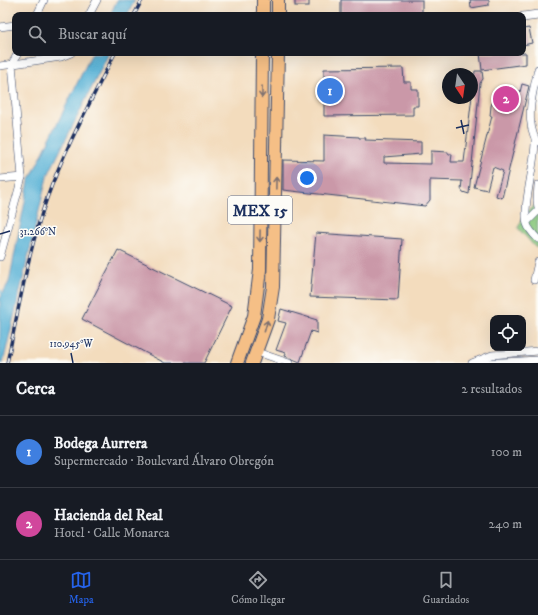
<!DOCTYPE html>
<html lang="es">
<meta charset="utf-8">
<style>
:root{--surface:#171b24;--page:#242831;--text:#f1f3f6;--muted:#9ea1a6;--line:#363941;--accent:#2563eb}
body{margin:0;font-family:"IM FELL DW Pica",serif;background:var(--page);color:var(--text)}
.controls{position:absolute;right:12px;bottom:12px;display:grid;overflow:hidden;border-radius:8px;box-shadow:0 4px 16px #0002}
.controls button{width:36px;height:36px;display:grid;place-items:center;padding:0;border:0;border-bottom:1px solid var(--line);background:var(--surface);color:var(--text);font:20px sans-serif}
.compass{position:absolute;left:442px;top:68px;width:36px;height:36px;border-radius:50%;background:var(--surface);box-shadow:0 4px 16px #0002;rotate:167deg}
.you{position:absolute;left:307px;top:178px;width:14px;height:14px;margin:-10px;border:3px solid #fff;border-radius:50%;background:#1a73e8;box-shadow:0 0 0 6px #1a73e833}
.badge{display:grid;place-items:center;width:26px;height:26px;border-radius:50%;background:var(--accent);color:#fff;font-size:13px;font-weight:700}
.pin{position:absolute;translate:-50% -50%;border:2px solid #fff;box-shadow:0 1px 4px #0006}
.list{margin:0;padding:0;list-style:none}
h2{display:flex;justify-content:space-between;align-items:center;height:52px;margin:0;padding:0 16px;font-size:17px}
h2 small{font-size:13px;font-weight:400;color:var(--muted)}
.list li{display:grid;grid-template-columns:26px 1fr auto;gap:12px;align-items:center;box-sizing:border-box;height:72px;padding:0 16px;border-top:1px solid var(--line)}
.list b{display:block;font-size:15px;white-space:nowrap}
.list p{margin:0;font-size:13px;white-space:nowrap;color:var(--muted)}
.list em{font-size:13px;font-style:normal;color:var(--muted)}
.icon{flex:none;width:22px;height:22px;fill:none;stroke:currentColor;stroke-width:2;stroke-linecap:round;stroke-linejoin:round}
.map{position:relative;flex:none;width:538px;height:363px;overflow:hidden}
.search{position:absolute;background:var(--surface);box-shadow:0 4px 16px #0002;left:12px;right:12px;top:12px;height:44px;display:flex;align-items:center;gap:10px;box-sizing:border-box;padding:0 14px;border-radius:8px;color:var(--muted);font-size:15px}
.sheet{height:196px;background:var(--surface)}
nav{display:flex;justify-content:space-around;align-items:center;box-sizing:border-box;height:56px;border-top:1px solid var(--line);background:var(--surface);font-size:11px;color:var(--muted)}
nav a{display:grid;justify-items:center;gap:2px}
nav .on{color:var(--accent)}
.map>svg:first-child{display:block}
</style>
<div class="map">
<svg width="538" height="363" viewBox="0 0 538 363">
<rect width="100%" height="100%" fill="#fdfcf7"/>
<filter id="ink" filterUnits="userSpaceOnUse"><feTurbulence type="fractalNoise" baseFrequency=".025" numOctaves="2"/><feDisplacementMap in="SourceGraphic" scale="8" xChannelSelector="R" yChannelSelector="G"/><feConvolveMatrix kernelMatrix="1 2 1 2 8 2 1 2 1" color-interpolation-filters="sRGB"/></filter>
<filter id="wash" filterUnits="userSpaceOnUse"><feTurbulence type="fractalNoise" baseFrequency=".012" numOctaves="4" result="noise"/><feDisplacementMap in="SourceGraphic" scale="16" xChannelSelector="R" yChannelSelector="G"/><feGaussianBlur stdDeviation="0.9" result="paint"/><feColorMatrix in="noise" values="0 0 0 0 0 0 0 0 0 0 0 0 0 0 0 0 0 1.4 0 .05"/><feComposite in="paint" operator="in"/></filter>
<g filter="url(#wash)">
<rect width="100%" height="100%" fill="#f3dcbd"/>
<path fill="#89c77d" stroke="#527b6e" d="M537,204L538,246L536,248L518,228L525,213Z"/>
<g fill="#57b1d5" stroke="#39709a">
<path d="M117,0H135L127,15H110Z"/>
<path d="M92,53H109L47,177L3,363H0V298L9,282L29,181Z"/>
</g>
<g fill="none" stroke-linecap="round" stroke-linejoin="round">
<path stroke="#57b1d5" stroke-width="2" d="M0,290L3,295"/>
</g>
<g id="blocks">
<g fill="#ca98a8">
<rect x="295" y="0" width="14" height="6"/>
<rect x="341" y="0" width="81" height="15"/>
<path d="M470,0H489V5L471,8Z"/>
<path d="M529,28L532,43L523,45V29Z"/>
<path d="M480,53H526V64L482,70Z"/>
<path d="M403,68L404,82H411V89H418V106H413V115L324,116V69Z"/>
<path d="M475,71H482L483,79L480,83L469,194L463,192L461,189L462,181L430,180V200L425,206L283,190V160L324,161V135L359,137V138H366L365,140L421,142V154L384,157V163L431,164V151L448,152V154H452L451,162H464Z"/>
<path d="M522,84L529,86L502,198L496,196L503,171L493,167L487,190L474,187L492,116H490L491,106L496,93H502L507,90L520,92Z"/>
<path d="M316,233L402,239L398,300L310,297Z"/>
<path d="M118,250L232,306L204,363H165L82,319Z"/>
<path d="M281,309L317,320V333L311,331L300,362L285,356L286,353L276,350L286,323L278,321Z"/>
</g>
</g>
</g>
<g filter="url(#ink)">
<use href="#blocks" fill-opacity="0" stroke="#3b496c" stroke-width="1"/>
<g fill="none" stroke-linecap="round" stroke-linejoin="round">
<g stroke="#3b496c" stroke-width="8">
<g id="minor">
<path d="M37,15L44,0"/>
<path d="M89,15L97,0"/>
<path d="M0,27L15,25"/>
<path d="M0,66L61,57L71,53"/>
<path d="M535,139C536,162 522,206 527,224C529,230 534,235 538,239"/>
<path d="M537,142C524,120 533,92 538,69"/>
<path d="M0,179L22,177"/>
<path d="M538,185L537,200L538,208"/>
<path d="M527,222L538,211"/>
<path d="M0,257L22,177L12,64L18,53"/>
<path d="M534,280L538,262"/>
<path d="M257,352L289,363"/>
<path d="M472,363L492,355L538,351"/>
<path d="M485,363L538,360"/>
</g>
</g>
<g stroke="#3b496c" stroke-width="10">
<path id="tertiary" d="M523,17L538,15"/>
</g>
<g stroke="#3b496c" stroke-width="14">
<g id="trunk">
<path d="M263,15V0"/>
<path d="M278,15V0"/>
<path d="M237,363L254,316L260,270L262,53"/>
<path d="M252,363L268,319L273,287L278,53"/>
</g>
</g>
<use href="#minor" stroke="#fff" stroke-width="7"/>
<use href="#tertiary" stroke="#fff" stroke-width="9"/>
<use href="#trunk" stroke="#f5bf86" stroke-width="12"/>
<g stroke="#1b2f5e" stroke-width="3.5">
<g id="rail">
<path d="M134,15L142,0"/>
<path d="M7,363C19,308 28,251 47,198C65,148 91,101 115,53"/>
</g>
</g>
<use href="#rail" stroke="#fdfcf7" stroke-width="2" stroke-dasharray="6" stroke-linecap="butt"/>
</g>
<defs><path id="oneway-shaft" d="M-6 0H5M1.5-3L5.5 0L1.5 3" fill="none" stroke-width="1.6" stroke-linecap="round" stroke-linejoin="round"/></defs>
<g stroke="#7d7070">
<use href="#oneway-shaft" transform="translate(262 92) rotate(91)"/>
<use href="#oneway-shaft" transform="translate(276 183) rotate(-89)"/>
<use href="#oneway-shaft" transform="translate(260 236) rotate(91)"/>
<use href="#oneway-shaft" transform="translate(266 326) rotate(-74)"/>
</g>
</g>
<path fill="none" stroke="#1b2f5e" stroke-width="1.5" d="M461,120L464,134M456,128L469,125M0,234L10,231M71,353L73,363"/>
<g text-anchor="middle" stroke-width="3" stroke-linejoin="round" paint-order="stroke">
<rect fill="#fdfcf7" stroke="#5f6c8c" stroke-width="1" x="228" y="196" width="64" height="28" rx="3"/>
<g font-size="16" font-weight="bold" fill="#1b2f5e">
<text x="260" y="216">MEX 15</text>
</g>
</g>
<g font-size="10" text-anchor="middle" fill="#1b2f5e" stroke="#fdfcf7" stroke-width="3" stroke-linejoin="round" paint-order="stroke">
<text x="38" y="235">31.266°N</text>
<text x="71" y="347">110.945°W</text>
</g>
</svg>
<div class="controls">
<button><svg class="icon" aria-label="locate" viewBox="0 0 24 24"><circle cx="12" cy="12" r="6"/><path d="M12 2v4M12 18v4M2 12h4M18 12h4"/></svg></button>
</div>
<svg class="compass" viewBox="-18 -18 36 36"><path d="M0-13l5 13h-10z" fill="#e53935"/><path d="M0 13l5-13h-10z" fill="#9ea1a6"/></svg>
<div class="you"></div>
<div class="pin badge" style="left:330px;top:91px;background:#3f7fe0">1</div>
<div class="pin badge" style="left:506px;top:99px;background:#d1479c">2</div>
<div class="search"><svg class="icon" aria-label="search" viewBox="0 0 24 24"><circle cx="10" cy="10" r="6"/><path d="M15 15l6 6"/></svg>Buscar aquí</div>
</div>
<section class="sheet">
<h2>Cerca<small>2 resultados</small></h2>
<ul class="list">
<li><span class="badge" style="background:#3f7fe0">1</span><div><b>Bodega Aurrera</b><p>Supermercado · Boulevard Álvaro Obregón</p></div><em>100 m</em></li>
<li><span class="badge" style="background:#d1479c">2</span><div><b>Hacienda del Real</b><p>Hotel · Calle Monarca</p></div><em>240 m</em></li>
</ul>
</section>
<nav>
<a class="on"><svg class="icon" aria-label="map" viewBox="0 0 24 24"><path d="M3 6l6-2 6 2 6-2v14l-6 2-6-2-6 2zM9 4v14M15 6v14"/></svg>Mapa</a>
<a><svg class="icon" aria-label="directions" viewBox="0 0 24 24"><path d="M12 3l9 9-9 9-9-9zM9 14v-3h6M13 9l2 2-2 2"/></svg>Cómo llegar</a>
<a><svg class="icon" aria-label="saved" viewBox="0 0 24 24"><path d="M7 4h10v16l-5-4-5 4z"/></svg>Guardados</a>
</nav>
